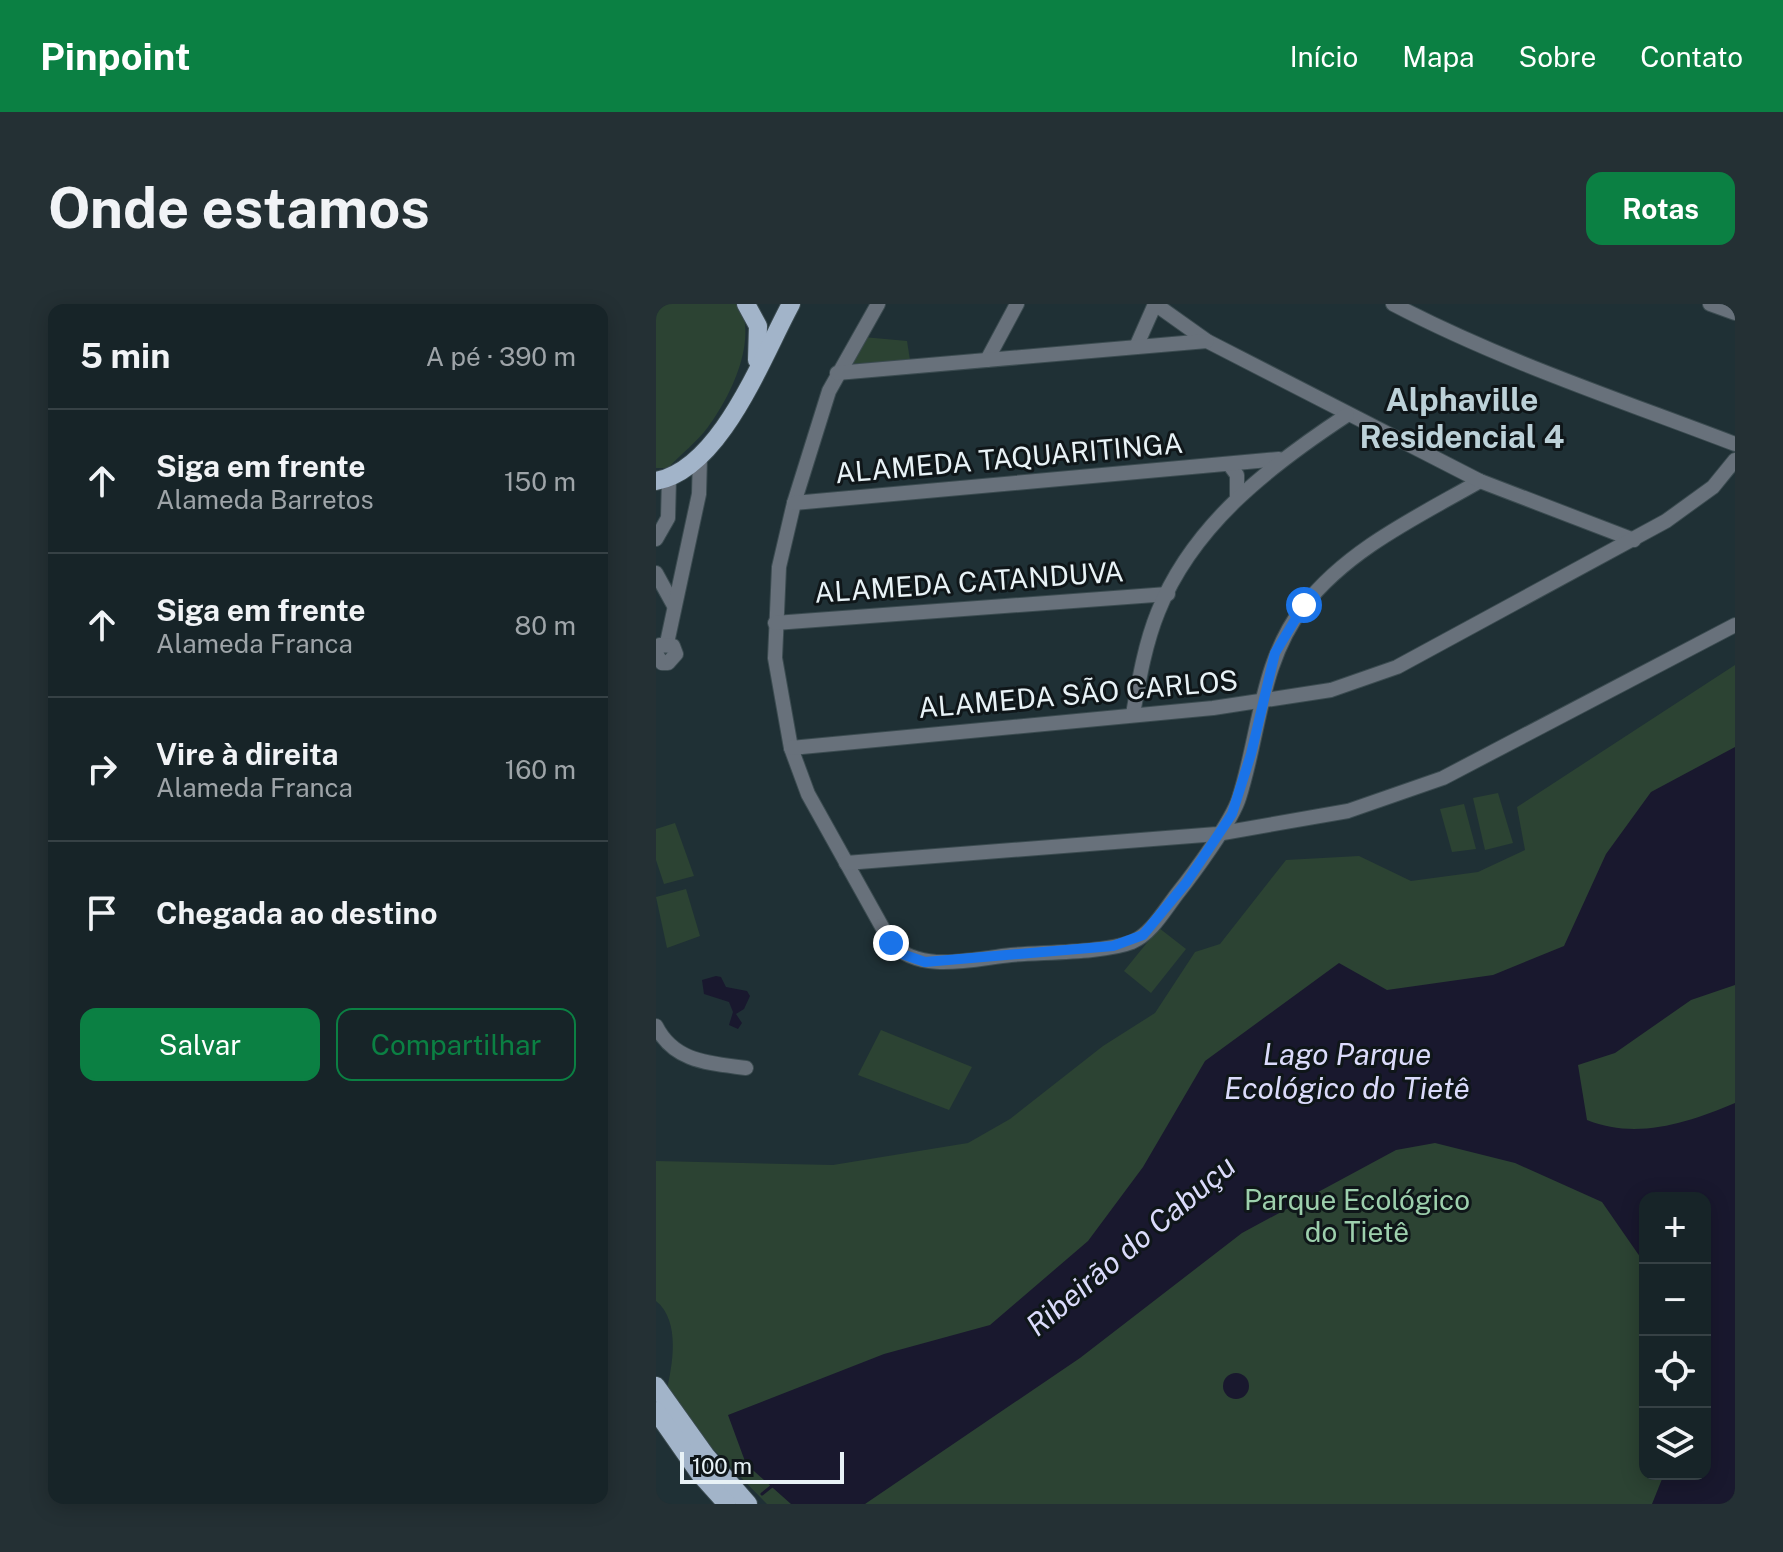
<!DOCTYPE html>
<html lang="pt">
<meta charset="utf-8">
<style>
:root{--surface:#172428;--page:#243034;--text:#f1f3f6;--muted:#9ea4a8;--line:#364145;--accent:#0b8043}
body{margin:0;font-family:"Public Sans",sans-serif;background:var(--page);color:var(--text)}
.controls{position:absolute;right:24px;bottom:24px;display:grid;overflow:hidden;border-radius:16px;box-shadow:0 4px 20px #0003}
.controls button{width:72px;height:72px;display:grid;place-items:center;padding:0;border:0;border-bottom:2px solid var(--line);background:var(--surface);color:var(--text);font:40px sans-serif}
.scale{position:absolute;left:24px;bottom:20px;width:164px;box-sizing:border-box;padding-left:8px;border:4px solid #e8f2f6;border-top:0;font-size:22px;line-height:28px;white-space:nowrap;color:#e8f2f6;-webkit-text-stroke:6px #0f1619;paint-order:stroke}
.stop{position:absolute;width:24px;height:24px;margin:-18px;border:6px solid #1a73e8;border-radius:50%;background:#fff}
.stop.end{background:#1a73e8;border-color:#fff;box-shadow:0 2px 8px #0008}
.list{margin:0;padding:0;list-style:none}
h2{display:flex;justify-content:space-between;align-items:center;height:104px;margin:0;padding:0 32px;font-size:34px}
h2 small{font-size:26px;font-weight:400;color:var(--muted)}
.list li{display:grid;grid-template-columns:52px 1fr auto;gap:24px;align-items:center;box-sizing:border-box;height:144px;padding:0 32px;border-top:2px solid var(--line)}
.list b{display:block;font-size:30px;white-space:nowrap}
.list p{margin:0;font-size:26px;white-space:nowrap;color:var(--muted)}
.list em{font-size:26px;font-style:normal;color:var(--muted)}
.actions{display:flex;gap:16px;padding:24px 32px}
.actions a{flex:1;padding:18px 0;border:2px solid var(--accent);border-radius:16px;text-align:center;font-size:28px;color:var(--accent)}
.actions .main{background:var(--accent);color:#fff}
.icon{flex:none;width:44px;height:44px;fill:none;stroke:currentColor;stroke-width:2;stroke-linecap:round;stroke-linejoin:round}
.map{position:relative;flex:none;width:1079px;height:1200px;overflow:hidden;border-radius:16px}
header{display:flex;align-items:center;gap:48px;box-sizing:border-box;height:112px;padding:0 40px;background:var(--accent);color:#fff}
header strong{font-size:38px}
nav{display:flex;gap:44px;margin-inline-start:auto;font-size:28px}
.intro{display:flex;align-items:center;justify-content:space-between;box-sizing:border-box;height:192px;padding:0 48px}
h1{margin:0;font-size:56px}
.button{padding:20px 36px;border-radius:16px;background:var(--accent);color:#fff;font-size:28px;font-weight:700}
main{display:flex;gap:48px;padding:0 48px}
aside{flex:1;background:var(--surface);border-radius:16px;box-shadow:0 4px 20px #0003}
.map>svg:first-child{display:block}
</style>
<header>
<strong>Pinpoint</strong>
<nav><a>Início</a><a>Mapa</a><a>Sobre</a><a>Contato</a></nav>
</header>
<div class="intro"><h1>Onde estamos</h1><a class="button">Rotas</a></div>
<main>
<aside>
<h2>5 min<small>A pé · 390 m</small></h2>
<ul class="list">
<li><svg class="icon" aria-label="ahead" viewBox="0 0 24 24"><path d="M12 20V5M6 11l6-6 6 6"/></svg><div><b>Siga em frente</b><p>Alameda Barretos</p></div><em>150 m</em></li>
<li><svg class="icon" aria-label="ahead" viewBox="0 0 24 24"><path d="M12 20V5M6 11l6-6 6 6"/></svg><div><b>Siga em frente</b><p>Alameda Franca</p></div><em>80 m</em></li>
<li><svg class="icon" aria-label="right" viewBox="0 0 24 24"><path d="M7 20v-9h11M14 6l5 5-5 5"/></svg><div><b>Vire à direita</b><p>Alameda Franca</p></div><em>160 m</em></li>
<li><svg class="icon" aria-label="arrive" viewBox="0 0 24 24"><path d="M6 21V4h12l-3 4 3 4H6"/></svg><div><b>Chegada ao destino</b></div></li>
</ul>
<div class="actions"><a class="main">Salvar</a><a>Compartilhar</a></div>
</aside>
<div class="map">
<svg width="1079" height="1200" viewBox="0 0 1079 1200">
<rect width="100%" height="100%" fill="#1f3035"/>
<g fill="#2c4333" fill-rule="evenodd">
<path d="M0,0H83C102,36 75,92 52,123C41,138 25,150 12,164H0Z"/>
<path d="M207,33L251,37L254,56L194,60Z"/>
<path d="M1079,361V1200H111L55,1143L11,1085C17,1058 24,1016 0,997V857L177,861L312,839L354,815L447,742L499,709L539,648L564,640L630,556L703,552L755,577L822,568L869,546L861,503ZM989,894H1049V1170H989Z"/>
<path d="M842,489L857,539L829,546L817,494Z"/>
<path d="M808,500L820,545L796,548L784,505Z"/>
<path d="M19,519L38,572L8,580L0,556V525Z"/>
<path d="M30,585L44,632L11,644L0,593Z"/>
<path d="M503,624L530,645L495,689L468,667Z"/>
<path d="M225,726L316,763L293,806L202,771Z"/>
</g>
<g fill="#19182e">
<path d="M1079,443V681L1035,696L959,749L922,761L931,816C980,836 1032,819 1079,799V1200H996L1008,1170H1049V894H989V960L946,898L859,859L779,839L740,846L586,929L424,1054L209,1200H135L90,1160L72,1111L228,1050L334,1021L432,937L487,863L549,757L683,659L731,686L837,671L908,642L950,550L995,488Z"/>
<path d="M60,672L65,673L70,683L91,687L94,692L88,705L80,710L86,719L82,725L73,721L77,708L73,698L48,690L46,676Z"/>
<circle cx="580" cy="1082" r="13"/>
</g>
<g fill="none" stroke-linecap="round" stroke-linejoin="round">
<path stroke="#19182e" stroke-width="3" d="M106,1190L116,1182"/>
<g stroke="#3b4b50" stroke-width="16">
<g id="minor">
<path d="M222,0L173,87L138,199L123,263L119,354L135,444L152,490L235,639C265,670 316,655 355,651C387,648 448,649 476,638C495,630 508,607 521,590C537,570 576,517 583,494C604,429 604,358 648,302C692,245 763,212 824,177"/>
<path d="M499,0L551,37L824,177L978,236"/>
<path d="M737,0C846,57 964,96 1079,140"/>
<path d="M1054,0L1079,9"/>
<path d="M480,43L499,0"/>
<path d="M331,56L361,0"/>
<path d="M181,69L551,37"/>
<path d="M573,160L581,171V195"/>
<path d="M138,199L623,155"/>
<path d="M0,235L12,214L13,175"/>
<path d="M0,269L17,300"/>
<path d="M119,319L512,290"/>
<path d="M11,339L43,190L44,153"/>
<path d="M0,348L4,341L17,342L20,350L12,359H6L0,350"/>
<path d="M477,410C483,376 489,340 502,308C537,220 615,161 691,111"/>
<path d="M135,444L557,404L675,386L741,363L1010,217L1057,183L1079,156"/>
<path d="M190,559L561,530L692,507L787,474L1079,321"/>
<path d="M0,722C18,758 53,759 90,764"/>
</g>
</g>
<g stroke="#3b4b50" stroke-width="20">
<g id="major">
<path d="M90,0L102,22L101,56"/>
<path d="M0,177C65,165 106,53 135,0"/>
<path d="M0,1082L50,1152L92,1200"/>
<path d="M0,1107L44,1170L71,1200"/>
</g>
</g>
<use href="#minor" stroke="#68717b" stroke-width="14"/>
<use href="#major" stroke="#a2b4c9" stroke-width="18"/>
</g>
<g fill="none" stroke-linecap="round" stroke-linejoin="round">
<path stroke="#1a73e8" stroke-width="10" d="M235,639L246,650L269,658L457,642L487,631L530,579L576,510L595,450L619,349L648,301"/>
</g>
<g text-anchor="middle" stroke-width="6" stroke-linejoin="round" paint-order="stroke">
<g font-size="28" fill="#e8f2f6" stroke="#0f1619">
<text transform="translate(353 154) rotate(-5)" y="10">ALAMEDA TAQUARITINGA</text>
<text transform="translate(313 278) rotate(-4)" y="10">ALAMEDA CATANDUVA</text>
<text transform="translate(422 390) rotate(-5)" y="10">ALAMEDA SÃO CARLOS</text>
</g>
<g font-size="28" fill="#9dd0ad" stroke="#0f1619">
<text x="701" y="906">Parque Ecológico<tspan x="701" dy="32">do Tietê</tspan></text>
</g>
<g font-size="30" font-style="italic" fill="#dbdbfb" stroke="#0f1619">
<text x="691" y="761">Lago Parque<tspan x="691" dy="34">Ecológico do Tietê</tspan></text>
<text transform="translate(475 942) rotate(-40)" y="10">Ribeirão do Cabuçu</text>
</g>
<g font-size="32" font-weight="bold" fill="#bcd1d8" stroke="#0f1619">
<text x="806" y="107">Alphaville<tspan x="806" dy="37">Residencial 4</tspan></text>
</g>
</g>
</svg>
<div class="controls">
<button>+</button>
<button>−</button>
<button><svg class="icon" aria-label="locate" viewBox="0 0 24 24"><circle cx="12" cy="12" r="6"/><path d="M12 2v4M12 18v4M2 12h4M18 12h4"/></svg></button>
<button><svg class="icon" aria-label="layers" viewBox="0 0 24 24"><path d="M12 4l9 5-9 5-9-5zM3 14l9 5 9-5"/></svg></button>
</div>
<div class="scale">100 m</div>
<div class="stop" style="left:648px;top:301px"></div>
<div class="stop end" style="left:235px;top:639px"></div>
</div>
</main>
